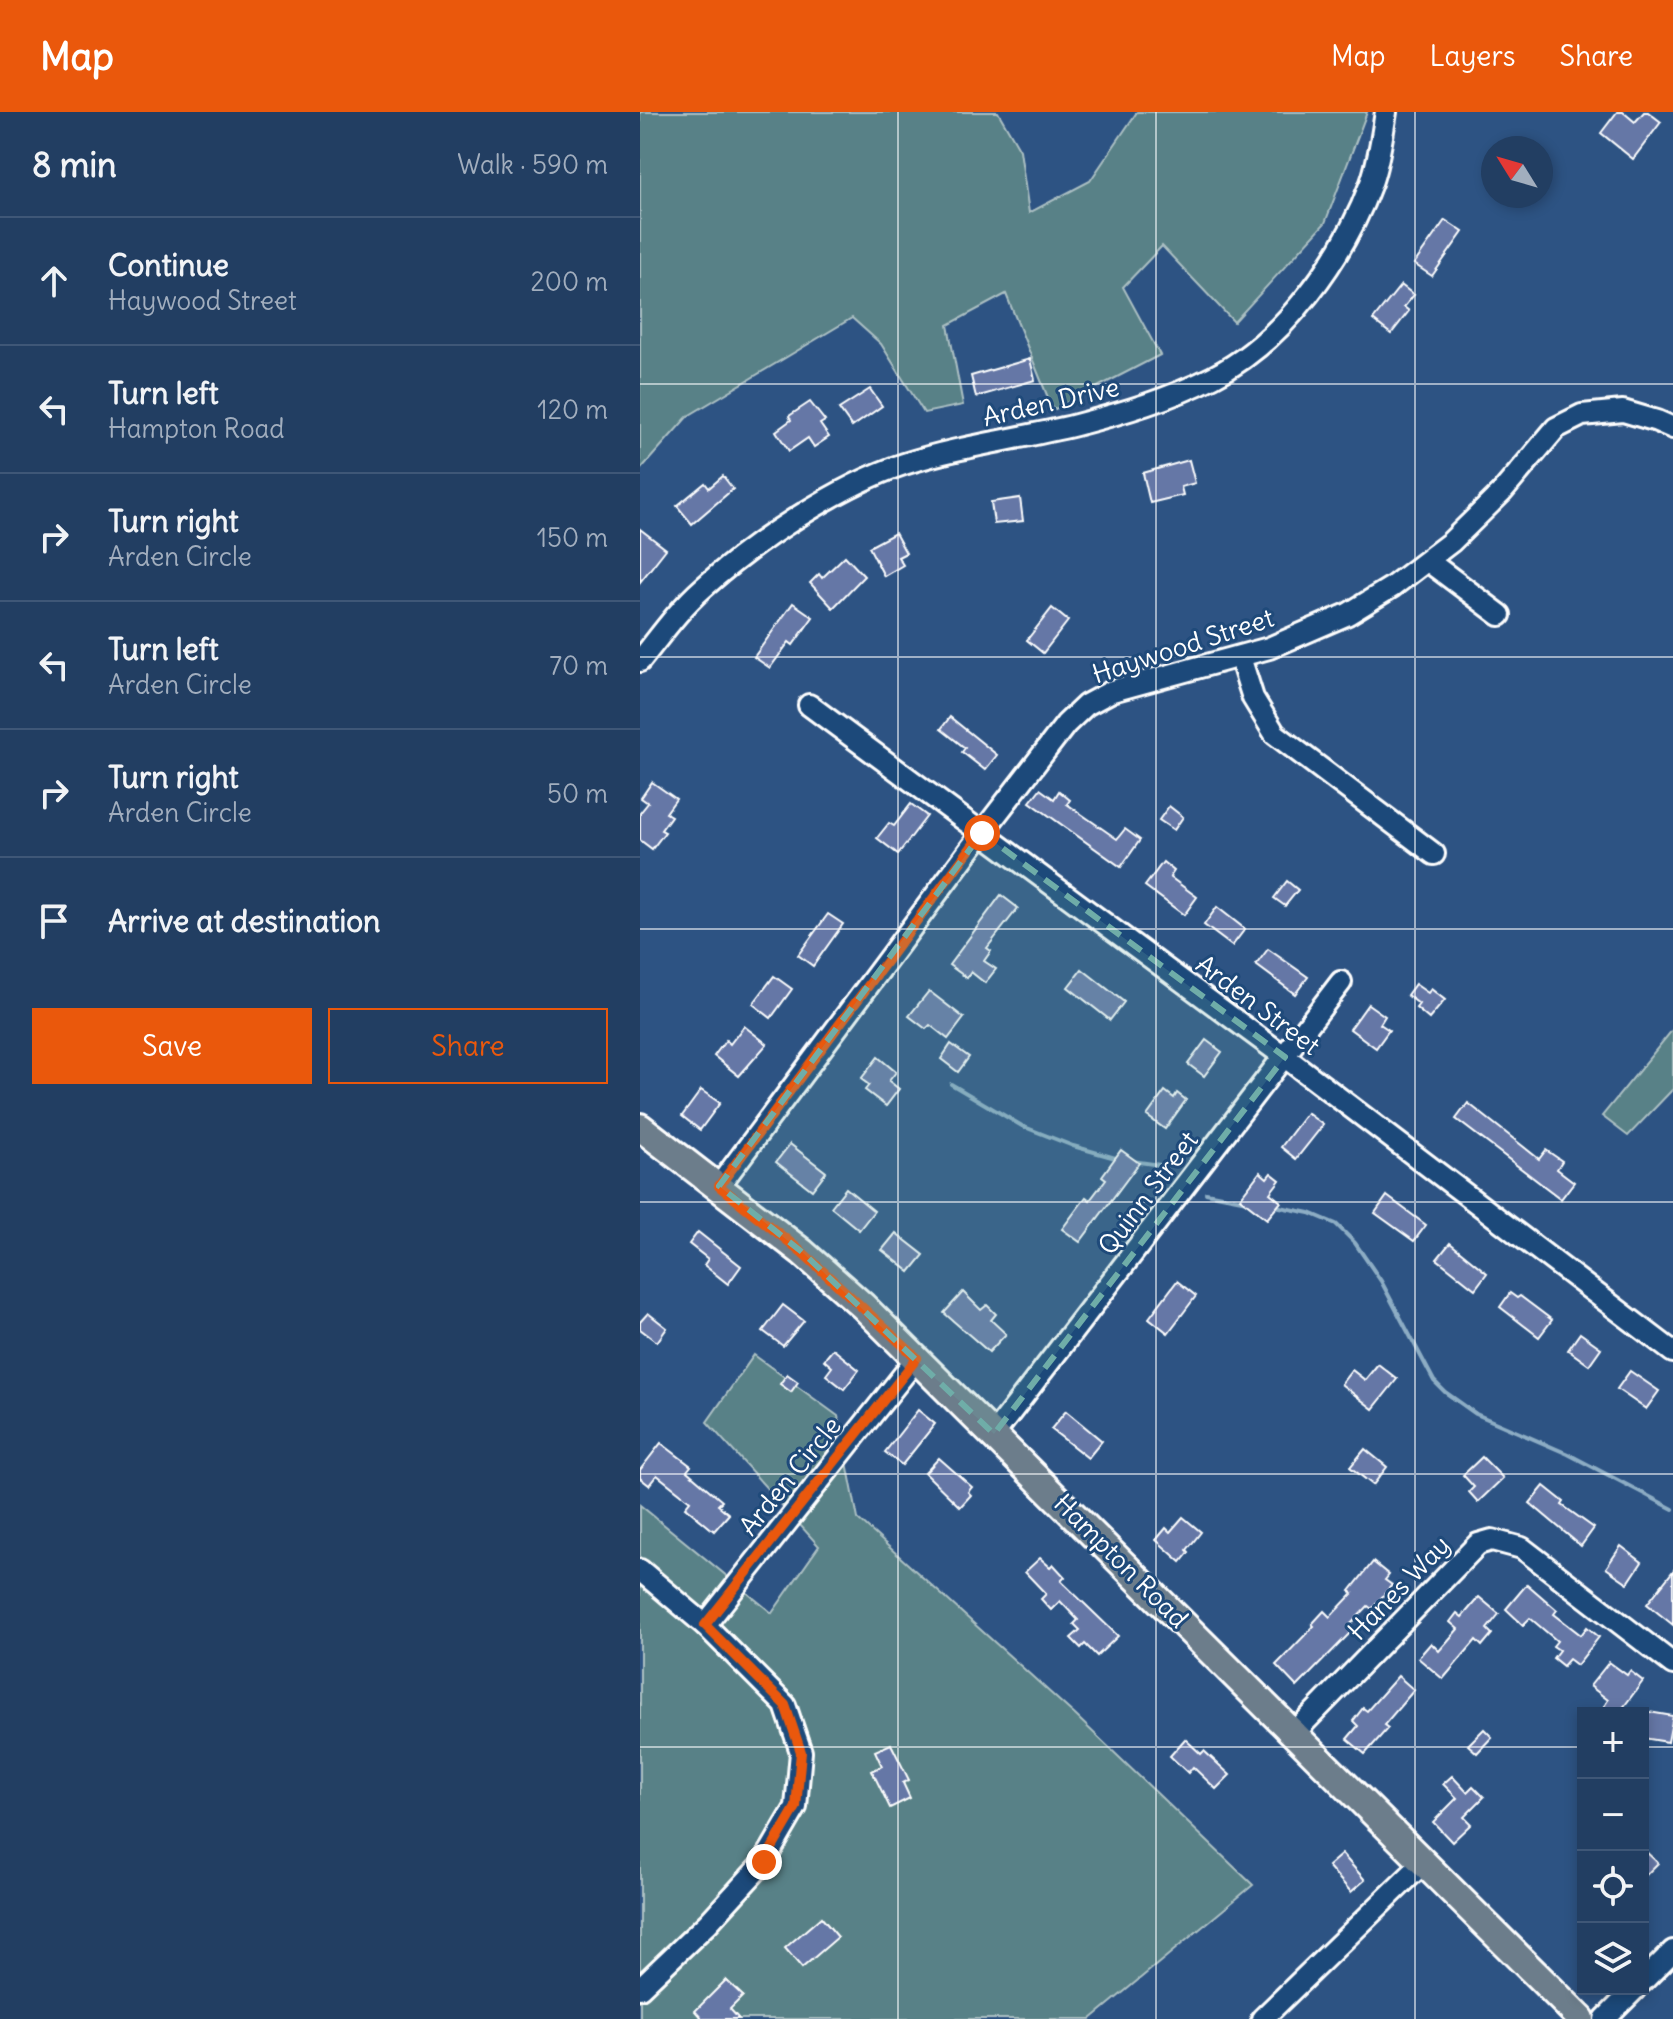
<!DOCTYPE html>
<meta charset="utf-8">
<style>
:root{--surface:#223e62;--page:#2a4568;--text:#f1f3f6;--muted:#a2aebe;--line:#3f5777;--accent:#ea580c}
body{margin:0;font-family:Delius,sans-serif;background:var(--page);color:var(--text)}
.controls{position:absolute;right:24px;bottom:24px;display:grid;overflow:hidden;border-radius:0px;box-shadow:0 4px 12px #0003}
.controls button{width:72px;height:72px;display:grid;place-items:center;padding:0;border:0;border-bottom:2px solid var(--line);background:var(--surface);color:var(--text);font:40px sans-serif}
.compass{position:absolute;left:841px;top:24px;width:72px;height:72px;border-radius:50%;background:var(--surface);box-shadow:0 4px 12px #0003;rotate:307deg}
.stop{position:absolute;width:24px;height:24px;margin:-18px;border:6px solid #ea580c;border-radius:50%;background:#fff}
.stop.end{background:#ea580c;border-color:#fff;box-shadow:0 2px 8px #0008}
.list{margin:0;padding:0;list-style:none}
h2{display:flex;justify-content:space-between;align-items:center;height:104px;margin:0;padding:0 32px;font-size:34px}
h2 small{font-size:26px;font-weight:400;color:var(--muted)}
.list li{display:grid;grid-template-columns:52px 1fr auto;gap:24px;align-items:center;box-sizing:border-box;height:128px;padding:0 32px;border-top:2px solid var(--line)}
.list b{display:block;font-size:30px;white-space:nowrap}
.list p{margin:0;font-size:26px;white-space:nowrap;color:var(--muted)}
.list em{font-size:26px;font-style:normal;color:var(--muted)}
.actions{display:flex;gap:16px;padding:24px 32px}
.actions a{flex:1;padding:18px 0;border:2px solid var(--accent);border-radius:0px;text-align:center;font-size:28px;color:var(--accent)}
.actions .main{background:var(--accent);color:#fff}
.icon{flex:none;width:44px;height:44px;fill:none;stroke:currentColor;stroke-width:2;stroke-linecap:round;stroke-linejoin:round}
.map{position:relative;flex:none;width:1033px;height:1907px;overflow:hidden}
header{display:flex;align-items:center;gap:48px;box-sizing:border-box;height:112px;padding:0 40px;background:var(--accent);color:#fff}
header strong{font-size:38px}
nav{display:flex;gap:44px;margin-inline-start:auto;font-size:28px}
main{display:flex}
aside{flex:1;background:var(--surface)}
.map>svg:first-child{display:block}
</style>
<header>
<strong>Map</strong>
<nav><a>Map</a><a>Layers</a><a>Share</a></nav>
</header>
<main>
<aside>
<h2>8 min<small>Walk · 590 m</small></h2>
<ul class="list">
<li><svg class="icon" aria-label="ahead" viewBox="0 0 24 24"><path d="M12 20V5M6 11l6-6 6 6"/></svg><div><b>Continue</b><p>Haywood Street</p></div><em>200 m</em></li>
<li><svg class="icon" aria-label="left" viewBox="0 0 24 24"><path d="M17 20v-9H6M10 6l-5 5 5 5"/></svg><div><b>Turn left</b><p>Hampton Road</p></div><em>120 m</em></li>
<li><svg class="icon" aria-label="right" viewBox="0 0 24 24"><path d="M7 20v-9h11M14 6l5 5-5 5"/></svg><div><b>Turn right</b><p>Arden Circle</p></div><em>150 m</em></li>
<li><svg class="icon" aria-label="left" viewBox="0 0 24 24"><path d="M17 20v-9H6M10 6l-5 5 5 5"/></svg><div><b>Turn left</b><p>Arden Circle</p></div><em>70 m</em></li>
<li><svg class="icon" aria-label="right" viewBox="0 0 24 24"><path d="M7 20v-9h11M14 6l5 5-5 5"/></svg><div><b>Turn right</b><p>Arden Circle</p></div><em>50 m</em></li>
<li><svg class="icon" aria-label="arrive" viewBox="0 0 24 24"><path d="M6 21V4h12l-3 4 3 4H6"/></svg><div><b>Arrive at destination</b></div></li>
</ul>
<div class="actions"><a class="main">Save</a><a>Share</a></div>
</aside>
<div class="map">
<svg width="1033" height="1907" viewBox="0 0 1033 1907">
<rect width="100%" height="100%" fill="#2d5383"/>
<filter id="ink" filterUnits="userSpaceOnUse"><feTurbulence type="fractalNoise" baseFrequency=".0125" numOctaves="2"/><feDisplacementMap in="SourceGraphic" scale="16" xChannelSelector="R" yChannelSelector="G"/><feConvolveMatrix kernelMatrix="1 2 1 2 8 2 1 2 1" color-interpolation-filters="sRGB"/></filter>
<g filter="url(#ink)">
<g fill="#598187" stroke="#acc0c3" stroke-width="2">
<path d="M0,0H358L380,38L389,101L450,69L497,0H727L685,111L594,210L522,134L483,175L520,243L413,298L366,182L308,213L323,293L284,301L241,232L212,206L48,304L0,358Z"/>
<path d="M1033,917V977L988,1024L962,1004Z"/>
<path d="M114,1243L198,1304L218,1407L436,1604L613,1773L451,1907H0V1393L132,1501L179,1434L67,1310Z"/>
</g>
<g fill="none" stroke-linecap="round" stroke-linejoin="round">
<g stroke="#8dadc4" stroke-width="4">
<path d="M311,972L382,1014L433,1034L479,1047"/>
<path d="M492,1049L527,1054"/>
<path d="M566,1081L607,1089"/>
<path d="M635,1094L670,1101L696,1112L715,1131L741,1169L794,1269L805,1280L836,1302L928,1342L1033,1397"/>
</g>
</g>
<g fill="#6577a6" stroke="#fff" stroke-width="2">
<path d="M977,0H983L995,10L1004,0H1008L1021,10L993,47L961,21Z"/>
<path d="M805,108L823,120L792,164L774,152Z"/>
<path d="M761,173L774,183L764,195L769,199L751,222L733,208Z"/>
<path d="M390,247L395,268L336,285L331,264Z"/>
<path d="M230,277L242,294L212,315L199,297Z"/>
<path d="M170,290L185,309L180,312L189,325L174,335L168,326L149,339L136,319L151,308L149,304Z"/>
<path d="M549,348L555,371L541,375L543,383L510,391L503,361Z"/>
<path d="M83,364L93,377L52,412L37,394L65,371L69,376Z"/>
<path d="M380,386L383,409L354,412L351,390Z"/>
<path d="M0,417L26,437L0,470Z"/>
<path d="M255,421L266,441L258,445L263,453L244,464L229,435Z"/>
<path d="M205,444L224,464L193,496L170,471L179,462L182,466Z"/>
<path d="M153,491L173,505L153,533L149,530L130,556L114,545Z"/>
<path d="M412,496L428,509L403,541L387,528Z"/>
<path d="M310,605L357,643L345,658L322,640L325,636L301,617Z"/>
<path d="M12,670L36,687L26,701L31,704L21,718L25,720L12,737L0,728V701L8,691L1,686Z"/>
<path d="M400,677L414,687L419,679L430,688L427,692L477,727L485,717L500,728L481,755L390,690Z"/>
<path d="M271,692L287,704L258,742L237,726L249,711L254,714Z"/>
<path d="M529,694L543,705L534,718L519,708Z"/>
<path d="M523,750L534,759L530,765L557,785L544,803L505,774Z"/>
<path d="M647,769L658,778L645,794L634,786Z"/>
<path d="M361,783L378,796L347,836L351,839L344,849L356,857L345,871L331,860L327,866L309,853Z"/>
<path d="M577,795L605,817L592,834L564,813Z"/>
<path d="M188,802L203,812L173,854L158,843Z"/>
<path d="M628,837L668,865L655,882L616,853Z"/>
<path d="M442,857L484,890L470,908L428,875Z"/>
<path d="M134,864L152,877L131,906L113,892Z"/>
<path d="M775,872L788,881L791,877L805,888L789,907L776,896L779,892L767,883Z"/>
<path d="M289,879L324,906L308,927L290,913L286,917L269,904Z"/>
<path d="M728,892L745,904L740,912L749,918L736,936L710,917Z"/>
<path d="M104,914L127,932L99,964L74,944L86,928L90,932Z"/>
<path d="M566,928L582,940L564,964L548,952Z"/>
<path d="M311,932L329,945L318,960L301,947Z"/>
<path d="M238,945L256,960L249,969L259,977L246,994L225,978L229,973L221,967Z"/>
<path d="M61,978L80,991L60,1018L42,1004Z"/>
<path d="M525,979L534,986L537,981L546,988L525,1017L507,1004Z"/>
<path d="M828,991L899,1047L906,1038L922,1049L917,1057L934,1070L921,1087L816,1007Z"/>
<path d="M667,1001L683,1013L656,1047L641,1035Z"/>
<path d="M150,1032L186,1060L172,1078L136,1050Z"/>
<path d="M481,1038L499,1051L440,1130L422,1117L446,1085L450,1088L466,1067L462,1064Z"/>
<path d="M620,1060L627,1066L631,1061L640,1068L630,1081L641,1090L627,1107L600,1086Z"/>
<path d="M206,1076L234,1099L219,1118L191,1095Z"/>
<path d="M747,1084L786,1113L774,1129L735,1101Z"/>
<path d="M58,1120L101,1154L88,1172L64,1153L68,1147L49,1132Z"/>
<path d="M256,1121L284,1143L270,1160L242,1138Z"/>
<path d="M810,1131L847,1161L835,1177L797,1147Z"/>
<path d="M537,1169L556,1184L528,1221L509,1206Z"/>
<path d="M323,1180L341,1198L347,1193L356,1202L351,1208L366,1222L349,1240L304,1201Z"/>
<path d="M870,1181L877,1186L880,1184L912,1208L899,1225L860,1195Z"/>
<path d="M143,1193L164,1209L143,1234L123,1219Z"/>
<path d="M8,1201L27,1216L17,1230L0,1217V1210Z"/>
<path d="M940,1221L961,1236L949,1253L928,1238Z"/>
<path d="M193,1237L219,1258L204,1277L186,1263L192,1255L184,1248Z"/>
<path d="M738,1252L757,1267L733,1297L701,1272L712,1258L725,1268Z"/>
<path d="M990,1259L1019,1279L1006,1297L977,1277Z"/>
<path d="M147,1262L158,1270L151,1280L140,1272Z"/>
<path d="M278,1298L295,1312L262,1353L245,1340Z"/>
<path d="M426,1299L462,1329L448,1346L411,1317Z"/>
<path d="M21,1331L51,1354L47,1359L82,1389L78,1393L89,1402L74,1419L45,1395L50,1389L17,1363L9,1373L0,1366V1358Z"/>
<path d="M725,1337L747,1355L733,1373L710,1355Z"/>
<path d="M842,1345L863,1366L838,1390L829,1380L834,1375L823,1363Z"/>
<path d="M299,1346L332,1375L328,1380L331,1383L320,1395L285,1361Z"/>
<path d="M904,1374L924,1390L922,1393L954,1416L941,1434L890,1391Z"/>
<path d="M543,1405L561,1420L547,1438L549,1440L541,1450L516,1428L526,1416L530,1420Z"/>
<path d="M981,1434L1002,1450L988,1471L966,1456Z"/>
<path d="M400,1446L410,1455L413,1452L425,1465L421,1469L478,1524L457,1544L445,1532L441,1536L431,1526L440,1518L434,1512L438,1508L420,1489L411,1498L401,1487L406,1482L385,1460Z"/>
<path d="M733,1450L749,1463L745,1468L752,1473L732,1497L728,1494L708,1515L712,1519L657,1575L636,1553L674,1514L672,1512L684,1499L690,1505L713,1481L710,1479Z"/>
<path d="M1033,1459V1513L1007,1492Z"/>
<path d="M887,1472L917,1498L914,1502L941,1523L947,1515L959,1525L937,1553L929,1547L923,1554L913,1546L919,1538L913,1534L917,1529L890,1506L883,1513L866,1497Z"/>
<path d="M839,1485L859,1502L847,1517L852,1522L842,1534L836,1528L803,1567L778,1546L791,1531L799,1539L818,1517L810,1510L817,1501L822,1505Z"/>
<path d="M969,1550L987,1563L990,1559L1003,1569L979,1601H969L963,1596L968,1588L950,1574Z"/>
<path d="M758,1564L774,1578L744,1613L748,1616L725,1642L707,1627L718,1614L713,1609L723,1596L727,1599Z"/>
<path d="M1003,1599L1033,1604L1028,1630L1003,1626Z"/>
<path d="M844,1617L852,1625L837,1641L828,1633Z"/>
<path d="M545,1627L561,1642L564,1639L590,1663L576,1677L553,1655L548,1661L530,1644Z"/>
<path d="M251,1632L269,1668L263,1671L270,1686L250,1696L232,1659L242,1654L235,1639Z"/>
<path d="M812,1664L827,1680L833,1674L844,1685L824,1705L831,1712L812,1730L793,1710L817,1686L803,1672Z"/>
<path d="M1003,1737L1018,1751L1003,1766Z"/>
<path d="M702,1742L725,1768L711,1780L688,1754Z"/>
<path d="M181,1805L198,1825L162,1856L145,1836Z"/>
<path d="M86,1868L103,1884L90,1897L99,1907H62L55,1899Z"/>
</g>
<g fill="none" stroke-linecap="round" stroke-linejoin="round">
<g stroke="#fff" stroke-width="26">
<g id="minor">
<path d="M788,449L860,503"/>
<path d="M600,545L613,586L635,622L794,742"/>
<path d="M0,549C20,524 39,497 63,476C115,429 198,374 264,352C320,334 379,327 436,313C482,301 530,287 573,265C644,229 704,145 731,71C739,49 742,24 746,0"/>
<path d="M169,593L645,945L1033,1240"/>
<path d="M79,1074L342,721L426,612L446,593L472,579L629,536L708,502L752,475L811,430L862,380L916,316L942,303L983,299L1017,309L1033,316"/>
<path d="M354,1322L701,870"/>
<path d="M0,1458L65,1513L145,1593L161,1640L156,1695L124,1750L68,1811L0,1876"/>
<path d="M65,1513L277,1246"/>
<path d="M654,1621L838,1432L852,1428L882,1436L1033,1552"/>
<path d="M1003,1869L1033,1839"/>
<path d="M622,1907L783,1751"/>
<path d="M965,1907L995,1877"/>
</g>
</g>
<g stroke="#fff" stroke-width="32">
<path id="major" d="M0,1015L162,1140L223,1194L941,1907"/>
</g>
<use href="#minor" stroke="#1f4a7a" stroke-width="20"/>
<use href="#major" stroke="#6c7d8b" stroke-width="26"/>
</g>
</g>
<g fill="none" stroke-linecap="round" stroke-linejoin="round" filter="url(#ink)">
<path stroke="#ea580c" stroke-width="10" d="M124,1750L156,1695L161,1640L145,1593L65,1513L277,1246L162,1140L79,1074L342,721"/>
</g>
<path fill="#6fada8" fill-opacity="0.2" stroke="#6fada8" stroke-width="6" stroke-dasharray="16 10" stroke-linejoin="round" d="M342,721L645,945L354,1322L162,1140L79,1074Z"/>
<path fill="none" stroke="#fff" stroke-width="2" stroke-opacity="0.55" d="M258,0V1907M516,0V1907M775,0V1907M0,272H1033M0,545H1033M0,817H1033M0,1090H1033M0,1362H1033M0,1635H943M1003,1635H1033"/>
<g text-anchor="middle" stroke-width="6" stroke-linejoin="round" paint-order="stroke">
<g font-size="26" fill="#fff" stroke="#1f4a7a">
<text transform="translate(411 290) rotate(-13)" y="9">Arden Drive</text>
<text transform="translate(543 534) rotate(-18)" y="9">Haywood Street</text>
<text transform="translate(618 893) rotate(37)" y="9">Arden Street</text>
<text transform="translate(508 1081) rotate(-53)" y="9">Quinn Street</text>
<text transform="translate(150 1364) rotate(-51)" y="9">Arden Circle</text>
<text transform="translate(481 1449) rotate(45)" y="9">Hampton Road</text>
<text transform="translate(759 1476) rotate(-46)" y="9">Hanes Way</text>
</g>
</g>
</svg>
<div class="controls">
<button>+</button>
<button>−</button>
<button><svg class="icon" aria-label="locate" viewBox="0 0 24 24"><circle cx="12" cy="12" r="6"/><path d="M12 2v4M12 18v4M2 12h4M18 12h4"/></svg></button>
<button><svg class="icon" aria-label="layers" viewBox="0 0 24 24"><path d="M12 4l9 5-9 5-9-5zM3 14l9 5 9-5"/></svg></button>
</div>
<svg class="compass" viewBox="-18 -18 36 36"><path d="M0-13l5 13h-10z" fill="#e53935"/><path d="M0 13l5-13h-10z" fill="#a2aebe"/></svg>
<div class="stop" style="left:342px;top:721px"></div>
<div class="stop end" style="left:124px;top:1750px"></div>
</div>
</main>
